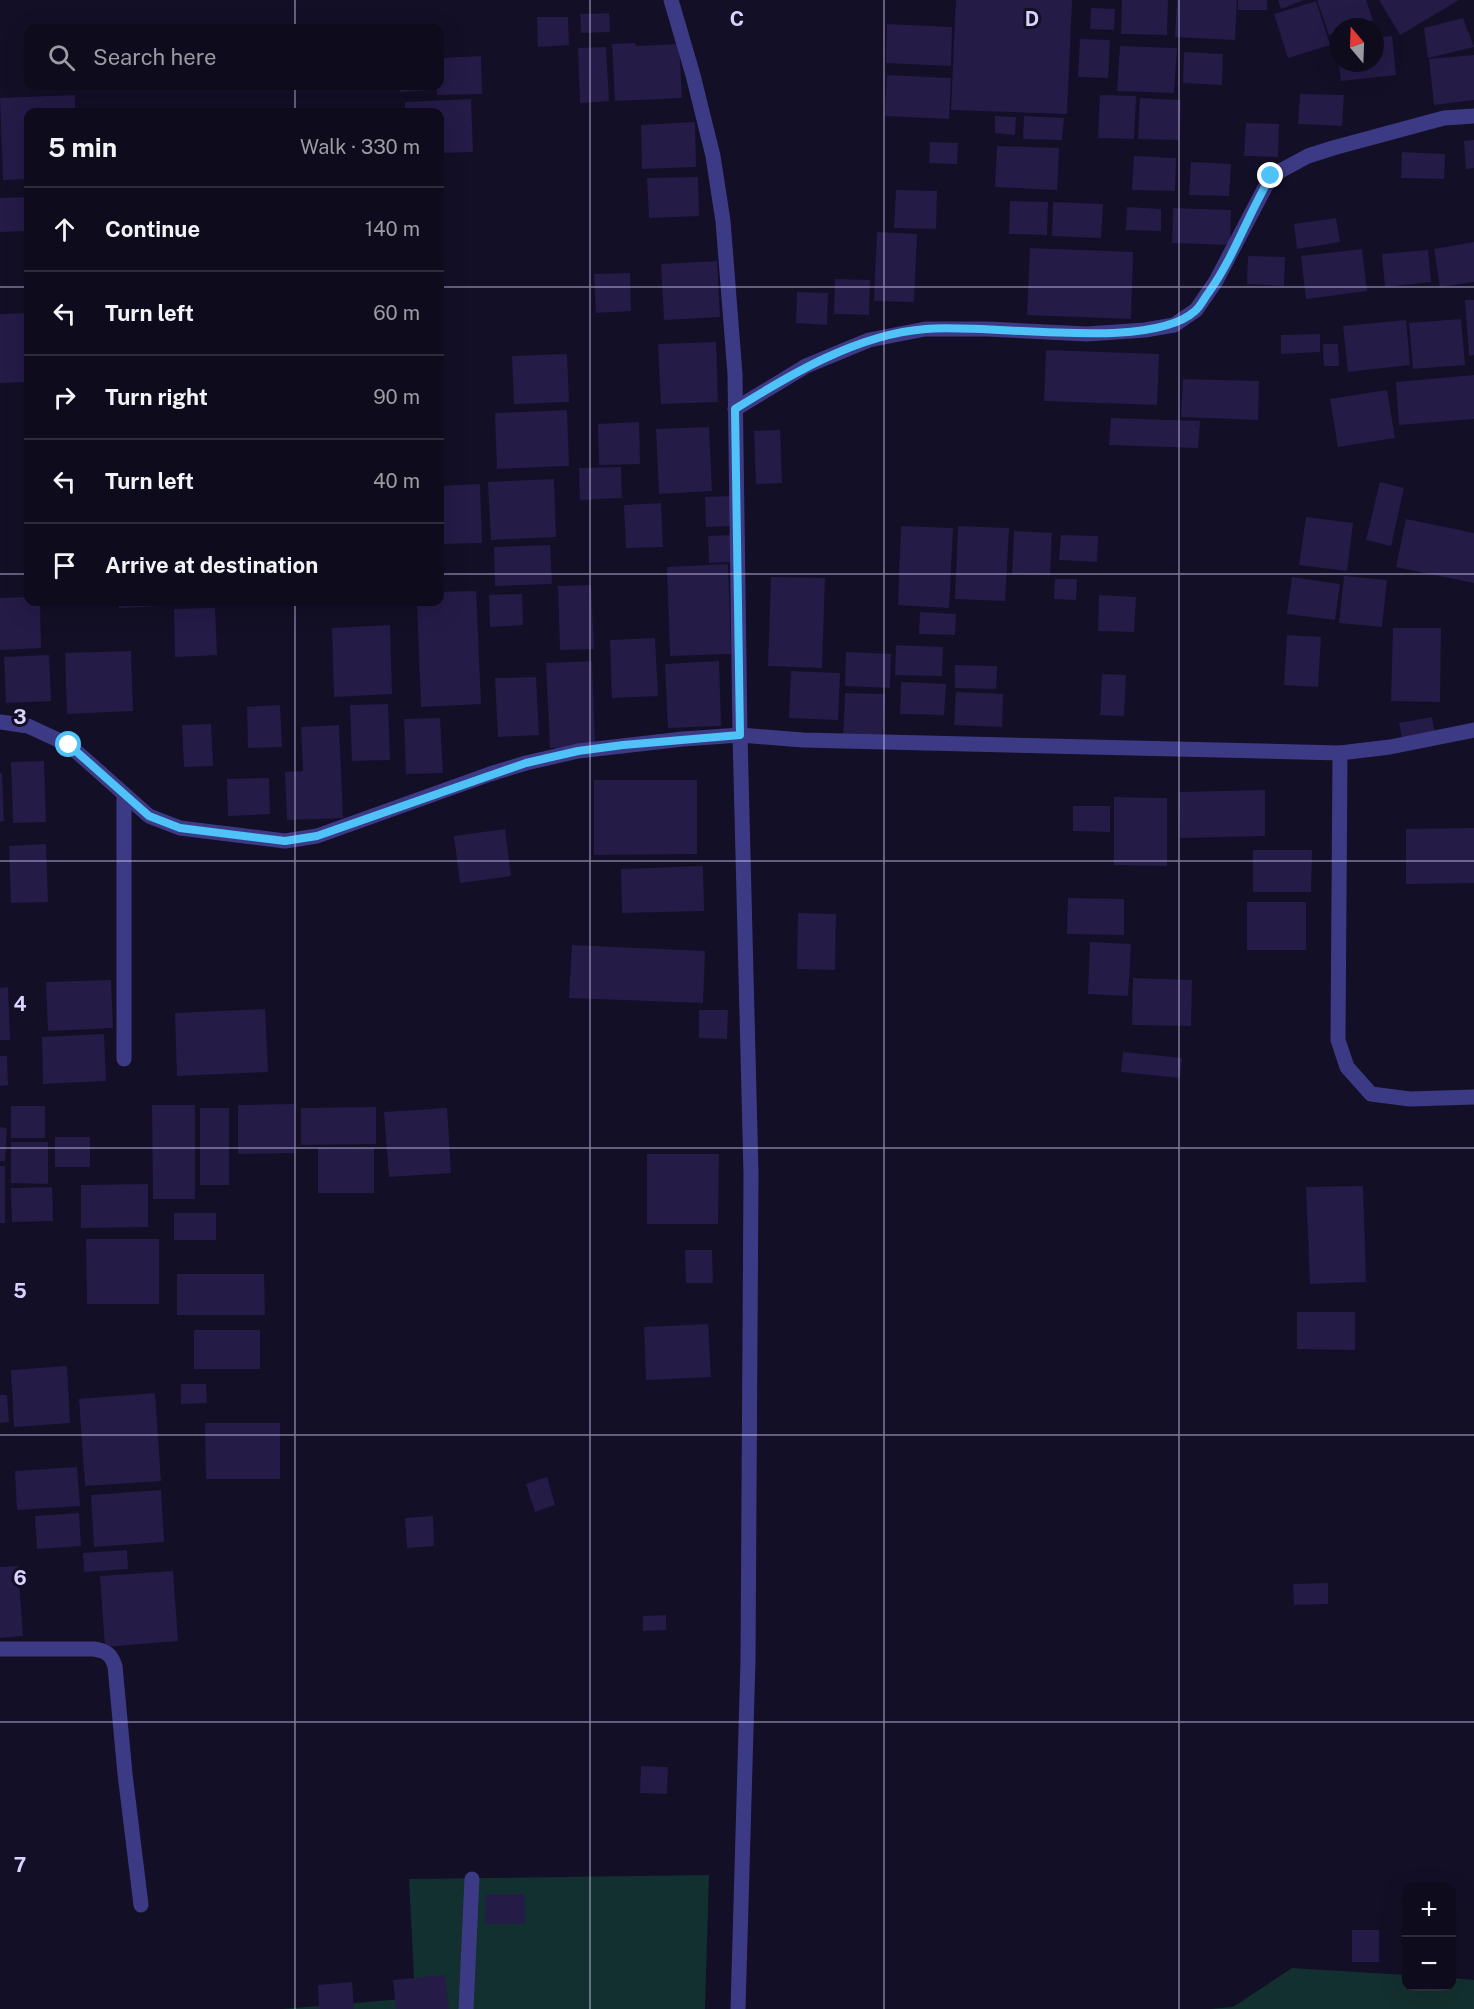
<!DOCTYPE html>
<meta charset="utf-8">
<style>
:root{--surface:#0e0b1c;--page:#171425;--text:#f1f3f6;--muted:#9b9ba3;--line:#2e2b3b}
body{margin:0;font-family:"Public Sans",sans-serif;background:var(--page);color:var(--text)}
.controls{position:absolute;right:18px;bottom:18px;display:grid;overflow:hidden;border-radius:12px;box-shadow:0 6px 24px #0002}
.controls button{width:54px;height:54px;display:grid;place-items:center;padding:0;border:0;border-bottom:2px solid var(--line);background:var(--surface);color:var(--text);font:30px sans-serif}
.compass{position:absolute;left:1330px;top:18px;width:54px;height:54px;border-radius:50%;background:var(--surface);box-shadow:0 6px 24px #0002;rotate:341deg}
.stop{position:absolute;width:18px;height:18px;margin:-14px;border:4px solid #4fc3f7;border-radius:50%;background:#fff}
.stop.end{background:#4fc3f7;border-color:#fff;box-shadow:0 2px 6px #0008}
.list{margin:0;padding:0;list-style:none}
h2{display:flex;justify-content:space-between;align-items:center;height:78px;margin:0;padding:0 24px;font-size:26px}
h2 small{font-size:20px;font-weight:400;color:var(--muted)}
.list li{display:grid;grid-template-columns:39px 1fr auto;gap:18px;align-items:center;box-sizing:border-box;height:84px;padding:0 24px;border-top:2px solid var(--line)}
.list b{display:block;font-size:22px;white-space:nowrap}
.list em{font-size:20px;font-style:normal;color:var(--muted)}
.icon{flex:none;width:33px;height:33px;fill:none;stroke:currentColor;stroke-width:2;stroke-linecap:round;stroke-linejoin:round}
.map{position:relative;flex:none;width:1474px;height:2009px;overflow:hidden}
.search{position:absolute;background:var(--surface);box-shadow:0 6px 24px #0002;left:24px;top:24px;width:420px;height:66px;display:flex;align-items:center;gap:15px;box-sizing:border-box;padding:0 21px;border-radius:12px;color:var(--muted);font-size:22px}
.panel{position:absolute;background:var(--surface);box-shadow:0 6px 24px #0002;left:24px;top:108px;width:420px;height:498px;border-radius:12px}
.map>svg:first-child{display:block}
</style>
<div class="map">
<svg width="1474" height="2009" viewBox="0 0 1474 2009">
<rect width="100%" height="100%" fill="#130f26"/>
<g fill="#12302f">
<path d="M709,1875L705,2009H282L415,1998L409,1879Z"/>
<path d="M1292,1968L1406,1975V1986H1452V1978L1474,1980V2009H1209L1233,2007Z"/>
</g>
<g fill="#241b47">
<path d="M956,0H1072L1067,114L951,110Z"/>
<path d="M1122,0H1168L1167,35L1121,34Z"/>
<path d="M1177,0H1237L1235,40L1175,37Z"/>
<rect x="1238" y="0" width="29" height="10"/>
<path d="M1278,0H1304L1281,9Z"/>
<path d="M1317,0H1366L1373,20L1352,27H1339V31L1329,35Z"/>
<path d="M1379,0H1459L1400,35Z"/>
<path d="M1316,1L1330,45L1288,58L1274,14Z"/>
<path d="M1091,8L1115,9L1114,30L1090,29Z"/>
<path d="M609,13L610,32L581,33L580,14Z"/>
<path d="M537,17H568L569,45L538,47Z"/>
<path d="M1463,18L1474,47L1428,58L1424,28Z"/>
<path d="M887,24L952,27L951,66L886,63Z"/>
<path d="M1392,36L1396,75L1341,81L1339,63H1375V38Z"/>
<path d="M1080,39L1110,40L1108,78L1078,77Z"/>
<path d="M635,43L636,46L679,44L682,98L615,101L612,44Z"/>
<path d="M1120,46L1177,48L1174,93L1117,91Z"/>
<path d="M606,47L609,101L580,103L578,48Z"/>
<path d="M1184,52L1223,54L1222,85L1183,83Z"/>
<path d="M1474,55V100L1434,105L1429,59Z"/>
<path d="M481,56L482,94L437,95L436,86H440V58Z"/>
<path d="M887,75L951,78L949,119L885,116Z"/>
<path d="M399,86H429V90L400,92Z"/>
<path d="M1300,94L1344,95L1342,126L1298,124Z"/>
<path d="M75,95V112H28V179L3,180L0,98Z"/>
<path d="M1100,95L1136,96L1134,139L1098,138Z"/>
<path d="M1140,98L1181,100L1179,140L1138,139Z"/>
<path d="M471,99L473,152L440,153V112H405V102Z"/>
<path d="M995,116L1016,117L1015,135L995,133Z"/>
<path d="M1024,116L1064,118L1062,140L1023,139Z"/>
<path d="M695,122L696,167L642,169L641,125Z"/>
<path d="M1246,123L1279,124L1278,157L1244,156Z"/>
<path d="M1474,140V168L1466,169L1464,141Z"/>
<path d="M930,142L958,143L957,164L929,163Z"/>
<path d="M997,146L1059,148L1057,190L995,187Z"/>
<path d="M1402,152L1445,154L1444,179L1401,178Z"/>
<path d="M1134,156L1176,158L1175,191L1132,190Z"/>
<path d="M1191,162L1231,164L1229,196L1189,195Z"/>
<path d="M698,177L699,216L649,218L647,178Z"/>
<path d="M896,190L937,191L936,229L894,228Z"/>
<path d="M28,197V231L0,232V198Z"/>
<path d="M1010,201L1048,202L1047,235L1009,234Z"/>
<path d="M1053,202L1103,204L1101,238L1052,236Z"/>
<path d="M1127,207L1161,209V231L1126,230Z"/>
<path d="M1173,208L1231,210L1230,245L1172,243Z"/>
<path d="M1336,218L1340,242L1297,249L1294,224Z"/>
<path d="M877,232L917,234L914,302L874,301Z"/>
<path d="M1474,242V282L1440,287L1434,249Z"/>
<path d="M1030,248L1133,252L1131,319L1027,315Z"/>
<path d="M1362,249L1367,291L1306,299L1301,256Z"/>
<path d="M1428,250L1431,282L1385,287L1382,254Z"/>
<path d="M1248,256L1285,257L1284,286L1247,284Z"/>
<path d="M717,261L720,317L664,320L661,264Z"/>
<path d="M630,273L631,311L596,313L594,274Z"/>
<path d="M835,279L870,280L869,315L834,314Z"/>
<path d="M797,292L828,293L827,325L796,323Z"/>
<path d="M1465,300H1474V355L1469,356Z"/>
<path d="M28,313V382L0,383V314Z"/>
<path d="M1461,319L1465,365L1413,369L1409,323Z"/>
<path d="M1406,320L1410,365L1348,372L1343,326Z"/>
<path d="M1320,334V352L1281,354V335Z"/>
<path d="M716,342L718,402L661,404L658,344Z"/>
<path d="M1323,344H1338L1339,366H1324Z"/>
<path d="M1046,350L1159,354L1157,405L1044,401Z"/>
<path d="M567,354L569,402L514,404L512,356Z"/>
<path d="M1474,375V419L1399,425L1396,382Z"/>
<path d="M1183,379L1259,381L1258,420L1181,417Z"/>
<path d="M1387,390L1395,438L1338,447L1330,399Z"/>
<path d="M567,410L569,466L497,469L495,413Z"/>
<path d="M1111,418L1200,421L1198,448L1109,445Z"/>
<path d="M639,422L640,464L599,465L598,424Z"/>
<path d="M709,427L712,491L659,494L656,429Z"/>
<path d="M780,430L782,483L756,484L754,431Z"/>
<path d="M621,467L622,498L580,500L579,468Z"/>
<path d="M554,479L556,537L491,540L488,482Z"/>
<path d="M1380,482L1404,488L1391,546L1366,540Z"/>
<path d="M480,484L482,543L440,544V486Z"/>
<path d="M730,496L732,526L706,527L705,497Z"/>
<path d="M661,503L663,547L626,548L624,505Z"/>
<path d="M1306,517L1353,523L1347,571L1299,565Z"/>
<path d="M1406,519L1474,533V583L1396,567Z"/>
<path d="M901,526L953,528L949,608L898,605Z"/>
<path d="M958,526L1009,528L1005,601L955,599Z"/>
<path d="M1014,531L1052,533L1050,575L1012,574Z"/>
<path d="M731,535L732,562L709,563L708,536Z"/>
<path d="M1061,535L1098,536L1097,562L1059,560Z"/>
<path d="M550,545L552,584L495,586L494,547Z"/>
<path d="M728,564L731,654L670,656L667,567Z"/>
<path d="M1344,576L1387,580L1382,627L1339,623Z"/>
<path d="M771,577L825,578L822,668L768,666Z"/>
<path d="M1292,577L1340,584L1335,620L1287,614Z"/>
<path d="M1055,579H1077L1076,600L1054,599Z"/>
<path d="M591,585L594,649L560,650L558,586Z"/>
<path d="M476,591L481,704L421,707L417,602H440V592Z"/>
<path d="M522,594L523,625L490,627L489,595Z"/>
<path d="M1099,595L1136,597L1134,632L1098,631Z"/>
<path d="M28,597V602H40L41,648L0,650V598Z"/>
<path d="M119,602H161V606L119,608Z"/>
<path d="M215,608L217,655L175,657L174,609Z"/>
<path d="M920,612L956,614L955,635L919,634Z"/>
<path d="M390,625L392,694L334,697L332,628Z"/>
<path d="M1393,628H1441L1440,702L1391,701Z"/>
<path d="M1287,635L1321,637L1318,687L1284,685Z"/>
<path d="M655,638L658,696L612,698L610,640Z"/>
<path d="M896,645L943,647L942,676L895,675Z"/>
<path d="M131,651L133,711L67,714L65,653Z"/>
<path d="M846,652L891,654L890,688L845,686Z"/>
<path d="M49,655L51,701L6,703L4,657Z"/>
<path d="M592,661L595,746L550,748L546,663Z"/>
<path d="M719,661L721,726L668,728L665,664Z"/>
<path d="M955,665L997,666L996,689L955,688Z"/>
<path d="M791,671L840,673L838,720L789,718Z"/>
<path d="M1102,674L1126,675L1124,716L1100,715Z"/>
<path d="M536,677L539,735L498,737L495,678Z"/>
<path d="M901,682L946,684L944,715L900,714Z"/>
<path d="M956,692L1003,694L1002,727L954,725Z"/>
<path d="M845,693L885,694L882,739L843,737Z"/>
<path d="M388,704L390,760L352,761L350,705Z"/>
<path d="M280,705L282,747L248,748L247,707Z"/>
<path d="M1432,717L1435,733L1402,738L1399,723Z"/>
<path d="M440,718L443,773L406,774L404,719Z"/>
<path d="M211,724L213,766L184,767L182,725Z"/>
<path d="M339,725L343,818L287,820L285,772L303,771L301,727Z"/>
<path d="M44,761L46,822L13,823L11,762Z"/>
<path d="M0,773H2L4,821L0,822Z"/>
<path d="M269,778L270,814L228,816L227,779Z"/>
<path d="M594,780H697V854L594,855Z"/>
<path d="M1265,790V836L1180,838L1179,792Z"/>
<path d="M1114,797L1167,798V866L1114,865Z"/>
<path d="M1073,806H1110V832L1073,831Z"/>
<path d="M1474,828V883L1406,884V829Z"/>
<path d="M505,829L511,876L460,883L454,836Z"/>
<path d="M46,844L48,902L11,903L9,846Z"/>
<path d="M1253,850H1312L1311,892H1253Z"/>
<path d="M703,866L704,911L622,913L621,869Z"/>
<path d="M1068,898L1124,899V935L1067,934Z"/>
<rect x="1247" y="902" width="59" height="48"/>
<path d="M798,913L836,914L835,970L797,969Z"/>
<path d="M1090,942L1131,944L1128,996L1088,994Z"/>
<path d="M572,945L705,951L703,1003L569,998Z"/>
<path d="M1133,978L1192,980L1191,1026L1132,1025Z"/>
<path d="M111,980L113,1028L48,1031L46,982Z"/>
<path d="M8,987L10,1040H0V988Z"/>
<path d="M265,1009L268,1072L177,1076L175,1013Z"/>
<path d="M699,1010H728L727,1039L699,1038Z"/>
<path d="M104,1034L106,1081L43,1084L42,1037Z"/>
<path d="M1123,1052L1182,1058L1180,1078L1121,1072Z"/>
<path d="M0,1056H7L8,1085L0,1086Z"/>
<path d="M294,1104V1153L238,1154V1105Z"/>
<path d="M152,1105H195V1199H153Z"/>
<rect x="11" y="1106" width="34" height="32"/>
<path d="M376,1107V1144L301,1145V1108Z"/>
<rect x="200" y="1108" width="29" height="77"/>
<path d="M447,1108L451,1173L389,1177L384,1112Z"/>
<path d="M0,1127L7,1128L5,1161H0Z"/>
<rect x="55" y="1137" width="35" height="30"/>
<path d="M11,1142H48V1184L11,1183Z"/>
<rect x="318" y="1148" width="56" height="45"/>
<path d="M647,1154H719L718,1224H647Z"/>
<rect x="0" y="1166" width="5" height="57"/>
<path d="M148,1184V1227L81,1228V1185Z"/>
<path d="M1363,1186L1366,1282L1310,1284L1306,1187Z"/>
<path d="M52,1187L53,1221L12,1222L11,1188Z"/>
<rect x="174" y="1213" width="42" height="27"/>
<path d="M86,1239H159V1304H87Z"/>
<path d="M685,1250H712L713,1283H686Z"/>
<path d="M177,1274H264L265,1315H177Z"/>
<path d="M1297,1312H1355V1350L1297,1349Z"/>
<path d="M708,1324L711,1377L646,1380L644,1327Z"/>
<rect x="194" y="1330" width="66" height="39"/>
<path d="M67,1366L70,1423L14,1427L11,1370Z"/>
<path d="M181,1384H206L207,1403L181,1404Z"/>
<path d="M155,1393L161,1481L85,1486L79,1399Z"/>
<path d="M0,1395H7L9,1422L0,1423Z"/>
<path d="M205,1423H280V1479H206Z"/>
<path d="M77,1467L80,1506L17,1510L15,1471Z"/>
<path d="M547,1477L555,1505L535,1512L526,1484Z"/>
<path d="M161,1490L164,1542L94,1547L91,1495Z"/>
<path d="M79,1513L81,1546L37,1549L35,1516Z"/>
<path d="M433,1516L434,1546L407,1548L405,1518Z"/>
<path d="M127,1550L128,1569L84,1572L83,1553Z"/>
<path d="M18,1566L23,1636L0,1638V1567Z"/>
<path d="M173,1571L178,1641L105,1647L100,1576Z"/>
<path d="M1328,1583V1604L1294,1605L1293,1584Z"/>
<path d="M666,1615V1630L643,1631V1616Z"/>
<path d="M641,1766L668,1767L667,1794L640,1793Z"/>
<path d="M486,1894H525V1924H485Z"/>
<rect x="1352" y="1930" width="27" height="32"/>
<path d="M445,1975L449,2009H396L393,1980Z"/>
<path d="M352,1982L354,2009H319L318,1985Z"/>
</g>
<g fill="none" stroke-linecap="round" stroke-linejoin="round">
<path stroke="#3d3a85" stroke-width="15" d="M466,2009L472,1879"/>
<g stroke="#3d3a85" stroke-width="15">
<path d="M671,0L693,75L713,156L723,221L735,374L740,735L751,1174L748,1660L738,2009"/>
<path d="M735,409L806,366L869,340L925,329H987L1087,334L1145,330L1174,325L1196,310L1216,281L1271,176L1308,156L1333,148L1444,118L1474,116"/>
<path d="M0,722L28,726L69,745L149,816L180,828L285,841L317,836L490,774L526,763L578,751L683,739L740,735L803,740L1340,753L1390,747L1474,730"/>
<path d="M1340,753L1338,1040L1347,1067L1371,1094L1410,1099L1474,1097"/>
<path d="M124,794V1059"/>
<path d="M0,1649H94C106,1651 111,1654 115,1666L125,1774L141,1905"/>
</g>
</g>
<g fill="none" stroke-linecap="round" stroke-linejoin="round">
<path stroke="#4fc3f7" stroke-width="8" d="M69,745L149,816L180,828L285,841L317,836L526,763L578,751L623,745L740,735L735,409C791,374 858,334 926,329C990,323 1150,352 1195,311C1201,306 1204,298 1209,292C1234,257 1248,214 1271,176"/>
</g>
<path fill="none" stroke="#d9d4ff" stroke-width="1.5" stroke-opacity="0.55" d="M295,0V28M590,0V2009M884,0V2009M1179,0V2009M295,86V112M0,287H28M440,287H1474M0,574H28M440,574H1474M295,602V2009M0,861H1474M0,1148H1474M0,1435H1474M0,1722H1474"/>
<g font-size="20" text-anchor="middle" font-weight="bold" fill="#d9d4ff" stroke="#130f26" stroke-width="6" stroke-linejoin="round" paint-order="stroke">
<text x="737" y="26">C</text>
<text x="1032" y="26">D</text>
<text x="20" y="724">3</text>
<text x="20" y="1011">4</text>
<text x="20" y="1298">5</text>
<text x="20" y="1585">6</text>
<text x="20" y="1872">7</text>
</g>
</svg>
<div class="controls">
<button>+</button>
<button>−</button>
</div>
<svg class="compass" viewBox="-18 -18 36 36"><path d="M0-13l5 13h-10z" fill="#e53935"/><path d="M0 13l5-13h-10z" fill="#9b9ba3"/></svg>
<div class="stop" style="left:69px;top:745px"></div>
<div class="stop end" style="left:1271px;top:176px"></div>
<div class="search"><svg class="icon" aria-label="search" viewBox="0 0 24 24"><circle cx="10" cy="10" r="6"/><path d="M15 15l6 6"/></svg>Search here</div>
<section class="panel">
<h2>5 min<small>Walk · 330 m</small></h2>
<ul class="list">
<li><svg class="icon" aria-label="ahead" viewBox="0 0 24 24"><path d="M12 20V5M6 11l6-6 6 6"/></svg><div><b>Continue</b></div><em>140 m</em></li>
<li><svg class="icon" aria-label="left" viewBox="0 0 24 24"><path d="M17 20v-9H6M10 6l-5 5 5 5"/></svg><div><b>Turn left</b></div><em>60 m</em></li>
<li><svg class="icon" aria-label="right" viewBox="0 0 24 24"><path d="M7 20v-9h11M14 6l5 5-5 5"/></svg><div><b>Turn right</b></div><em>90 m</em></li>
<li><svg class="icon" aria-label="left" viewBox="0 0 24 24"><path d="M17 20v-9H6M10 6l-5 5 5 5"/></svg><div><b>Turn left</b></div><em>40 m</em></li>
<li><svg class="icon" aria-label="arrive" viewBox="0 0 24 24"><path d="M6 21V4h12l-3 4 3 4H6"/></svg><div><b>Arrive at destination</b></div></li>
</ul>
</section>
</div>
